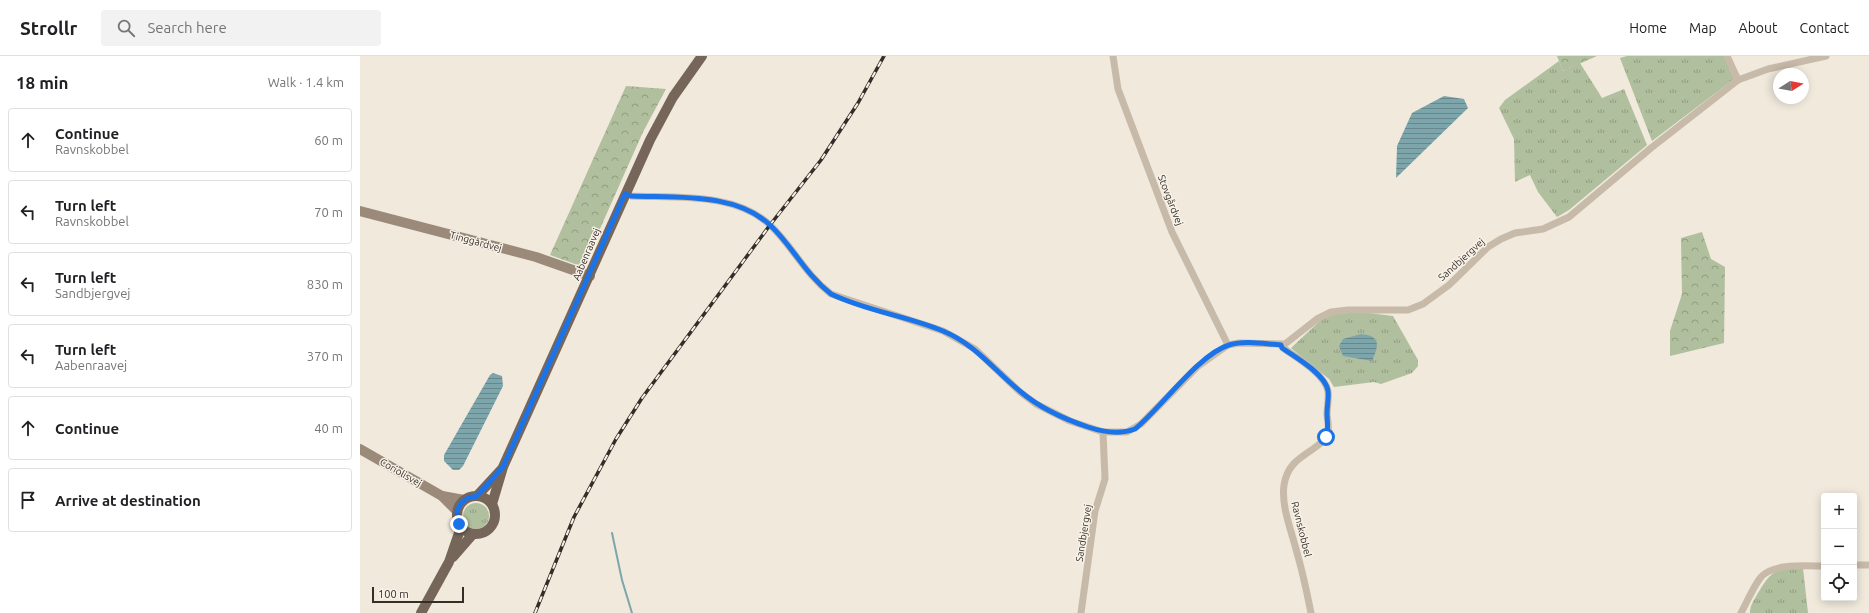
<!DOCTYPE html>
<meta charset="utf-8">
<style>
:root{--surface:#fff;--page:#f2f2f2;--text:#202124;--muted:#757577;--line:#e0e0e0}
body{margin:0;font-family:Ubuntu,sans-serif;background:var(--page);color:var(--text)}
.controls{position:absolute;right:12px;bottom:12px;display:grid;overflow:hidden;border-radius:4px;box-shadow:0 2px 10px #0003}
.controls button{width:36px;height:36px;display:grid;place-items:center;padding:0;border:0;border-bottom:1px solid var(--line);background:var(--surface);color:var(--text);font:20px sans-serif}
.compass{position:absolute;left:1413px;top:12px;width:36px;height:36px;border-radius:50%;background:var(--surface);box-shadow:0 2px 10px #0003;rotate:79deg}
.scale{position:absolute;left:12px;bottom:10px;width:92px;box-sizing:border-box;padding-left:4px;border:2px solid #352e28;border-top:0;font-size:11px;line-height:14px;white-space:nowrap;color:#352e28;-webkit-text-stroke:3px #f8f2e8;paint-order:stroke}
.stop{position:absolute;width:12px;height:12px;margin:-9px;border:3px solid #1a73e8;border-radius:50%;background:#fff}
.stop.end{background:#1a73e8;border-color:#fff;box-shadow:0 1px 4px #0008}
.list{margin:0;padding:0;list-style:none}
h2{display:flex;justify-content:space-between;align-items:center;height:52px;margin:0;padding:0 16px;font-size:17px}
h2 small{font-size:13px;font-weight:400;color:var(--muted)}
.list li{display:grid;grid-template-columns:26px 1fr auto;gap:12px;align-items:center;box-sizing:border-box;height:64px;margin:0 8px 8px;padding:0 8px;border:1px solid var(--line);border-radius:4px}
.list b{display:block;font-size:15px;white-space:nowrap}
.list p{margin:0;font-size:13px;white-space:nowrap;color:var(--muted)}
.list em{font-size:13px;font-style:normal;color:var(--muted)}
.icon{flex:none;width:22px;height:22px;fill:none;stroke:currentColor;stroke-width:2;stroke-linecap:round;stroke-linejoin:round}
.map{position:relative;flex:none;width:1509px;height:557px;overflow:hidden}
header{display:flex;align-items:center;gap:24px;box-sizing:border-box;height:56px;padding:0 20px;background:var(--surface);border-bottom:1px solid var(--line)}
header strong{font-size:19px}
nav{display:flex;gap:22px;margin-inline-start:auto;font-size:14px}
.search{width:280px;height:36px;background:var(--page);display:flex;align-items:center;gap:10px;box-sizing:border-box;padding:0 14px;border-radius:4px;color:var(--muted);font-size:15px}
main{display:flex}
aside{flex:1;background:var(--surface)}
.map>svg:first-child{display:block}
</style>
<header>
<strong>Strollr</strong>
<div class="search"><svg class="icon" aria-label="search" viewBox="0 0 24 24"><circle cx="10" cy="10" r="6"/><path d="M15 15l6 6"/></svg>Search here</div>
<nav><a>Home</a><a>Map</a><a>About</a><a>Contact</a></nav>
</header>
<main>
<aside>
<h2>18 min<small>Walk · 1.4 km</small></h2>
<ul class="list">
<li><svg class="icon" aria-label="ahead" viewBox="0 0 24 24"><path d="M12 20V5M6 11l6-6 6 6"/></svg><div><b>Continue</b><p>Ravnskobbel</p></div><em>60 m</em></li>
<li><svg class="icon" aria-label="left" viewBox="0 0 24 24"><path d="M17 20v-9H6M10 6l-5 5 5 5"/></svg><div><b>Turn left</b><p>Ravnskobbel</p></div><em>70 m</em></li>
<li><svg class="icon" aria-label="left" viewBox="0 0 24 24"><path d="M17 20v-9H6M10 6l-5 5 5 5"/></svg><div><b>Turn left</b><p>Sandbjergvej</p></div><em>830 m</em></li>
<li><svg class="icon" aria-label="left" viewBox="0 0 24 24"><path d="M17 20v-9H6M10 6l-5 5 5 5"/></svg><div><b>Turn left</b><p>Aabenraavej</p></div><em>370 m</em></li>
<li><svg class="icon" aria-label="ahead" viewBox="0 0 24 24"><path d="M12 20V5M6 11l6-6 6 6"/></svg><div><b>Continue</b></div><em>40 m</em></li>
<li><svg class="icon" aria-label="arrive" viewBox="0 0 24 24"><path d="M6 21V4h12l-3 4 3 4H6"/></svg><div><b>Arrive at destination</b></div></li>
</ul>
</aside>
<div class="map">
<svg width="1509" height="557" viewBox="0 0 1509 557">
<defs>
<pattern id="grass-tufts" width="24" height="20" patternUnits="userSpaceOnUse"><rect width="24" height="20" fill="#b0bf9d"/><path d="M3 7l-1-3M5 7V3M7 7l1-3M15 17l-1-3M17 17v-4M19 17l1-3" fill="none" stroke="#909c80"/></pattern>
<pattern id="forest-crowns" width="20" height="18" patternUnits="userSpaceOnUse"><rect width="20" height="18" fill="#b0bf9d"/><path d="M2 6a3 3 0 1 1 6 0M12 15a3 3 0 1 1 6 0" fill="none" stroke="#909c80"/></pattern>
<pattern id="water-rules" width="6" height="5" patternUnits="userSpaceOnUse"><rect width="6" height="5" fill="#7da5ac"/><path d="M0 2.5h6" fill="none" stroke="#67878c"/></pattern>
</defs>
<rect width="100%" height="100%" fill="#f0e9dc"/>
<g fill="url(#grass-tufts)">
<path d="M1267,0H1364L1374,23L1292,85L1260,2Z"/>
<path d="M1199,5L1203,15L1220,7L1242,42L1264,33L1287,89L1209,154L1197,161L1178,136L1170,119L1155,126L1154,83L1139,52L1145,44Z"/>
<path d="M1001,256L1033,260L1058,304V310L1052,317L1021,328L1014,326L974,331L969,323L931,292L963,262L980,257Z"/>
<circle cx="116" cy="460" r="13"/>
<path d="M1443,512L1448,557H1390C1390,549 1394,544 1398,537C1412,513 1416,513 1443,512Z"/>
</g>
<g fill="url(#forest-crowns)">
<path d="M1197,0H1237L1203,15Z"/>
<path d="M266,30L306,33L283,76L223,211L190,199Z"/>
<path d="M1342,176L1351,203L1365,211L1364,287L1310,300V275L1322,238L1321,182Z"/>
</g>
<g fill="url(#water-rules)">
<path d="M1084,40L1104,43L1108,52L1036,122L1037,90L1052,57Z"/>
<path d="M1001,278C1021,280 1019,289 1012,305L983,300L979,290L983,283Z"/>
<path d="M133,317L142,320L143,330L103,410L99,414H93L84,405V399L130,319Z"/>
</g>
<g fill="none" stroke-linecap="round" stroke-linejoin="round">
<path stroke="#7da5ac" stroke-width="2" d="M252,477L262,524L272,557"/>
<g stroke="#c8baa9" stroke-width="7">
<path d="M753,0L758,33L812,176L868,289"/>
<path d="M1367,0L1378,24"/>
<path d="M265,138L271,140C316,142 376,136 411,170C433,191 445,218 471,238L583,275L615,293L660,336L676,348L710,365L743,376H767L781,368L837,311L868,289L879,287L925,288L957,263L971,256L988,254H1048L1063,248L1089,229L1128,191L1141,183L1155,177L1183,173L1209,161L1291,92L1378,24L1408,13L1466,0"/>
<path d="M921,289L923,292C936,301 965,318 968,335C969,343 967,351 967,359C968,368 971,378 963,385C947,400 928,403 924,429C921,451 932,476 937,497C943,517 947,537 951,557"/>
<path d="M1494,509H1509"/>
<path d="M721,557L735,455L745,423L743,376"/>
<path d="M1381,557C1387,546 1393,531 1401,521C1413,507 1447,510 1464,510"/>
</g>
<g stroke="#9b897a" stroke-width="10">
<path d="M0,155L176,201L230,220"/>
<path d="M0,393L82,440L97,455"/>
<path d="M82,440L104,444"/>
</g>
<g stroke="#76665a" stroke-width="10">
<circle cx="116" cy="459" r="19"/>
<path d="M117,440L141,414"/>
<path d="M132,448L143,411L290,84L313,41L342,0"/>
<path d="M93,501L113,478"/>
<path d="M61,557L89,506L101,471"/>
</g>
<g stroke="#352e28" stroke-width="3.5">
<path id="rail" d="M175,557L214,461L256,383L282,342L410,169L461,104L498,47L524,0"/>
</g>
<use href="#rail" stroke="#f8f2e8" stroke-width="2" stroke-dasharray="6" stroke-linecap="butt"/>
</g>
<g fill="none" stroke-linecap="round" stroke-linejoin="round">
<path stroke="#1a73e8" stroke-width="5" d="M99,468L97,455L101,447L108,442L117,440L143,411L265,138L271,140C316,142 376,136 411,170C433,191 445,218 471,238C506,255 547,260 583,275C615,288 635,315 661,336C680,352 704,363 728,371C743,376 759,379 775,373C801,352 839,298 869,289C885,284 905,288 921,289L922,292C936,301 966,319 968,335C969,342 967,350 967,357C967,366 969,373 966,381"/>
</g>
<g text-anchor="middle" stroke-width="3" stroke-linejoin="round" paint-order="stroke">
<g font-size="10" fill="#352e28" stroke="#f8f2e8">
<text transform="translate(811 144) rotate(69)" y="4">Stovgårdvej</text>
<text transform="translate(116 185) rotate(15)" y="4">Tinggårdvej</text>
<text transform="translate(226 198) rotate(-67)" y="4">Aabenraavej</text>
<text transform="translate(1101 203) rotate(-42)" y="4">Sandbjergvej</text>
<text transform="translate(41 416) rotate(30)" y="4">Coriolisvej</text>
<text transform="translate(942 473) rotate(76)" y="4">Ravnskobbel</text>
<text transform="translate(723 477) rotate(-81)" y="4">Sandbjergvej</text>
</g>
</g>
</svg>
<div class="controls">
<button>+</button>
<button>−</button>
<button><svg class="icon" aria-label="locate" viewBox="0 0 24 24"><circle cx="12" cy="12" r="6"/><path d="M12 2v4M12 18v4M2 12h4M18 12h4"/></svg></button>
</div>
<svg class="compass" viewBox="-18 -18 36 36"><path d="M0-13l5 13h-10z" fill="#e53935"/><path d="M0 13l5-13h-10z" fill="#757577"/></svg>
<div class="scale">100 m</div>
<div class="stop" style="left:966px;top:381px"></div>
<div class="stop end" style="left:99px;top:468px"></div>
</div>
</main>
